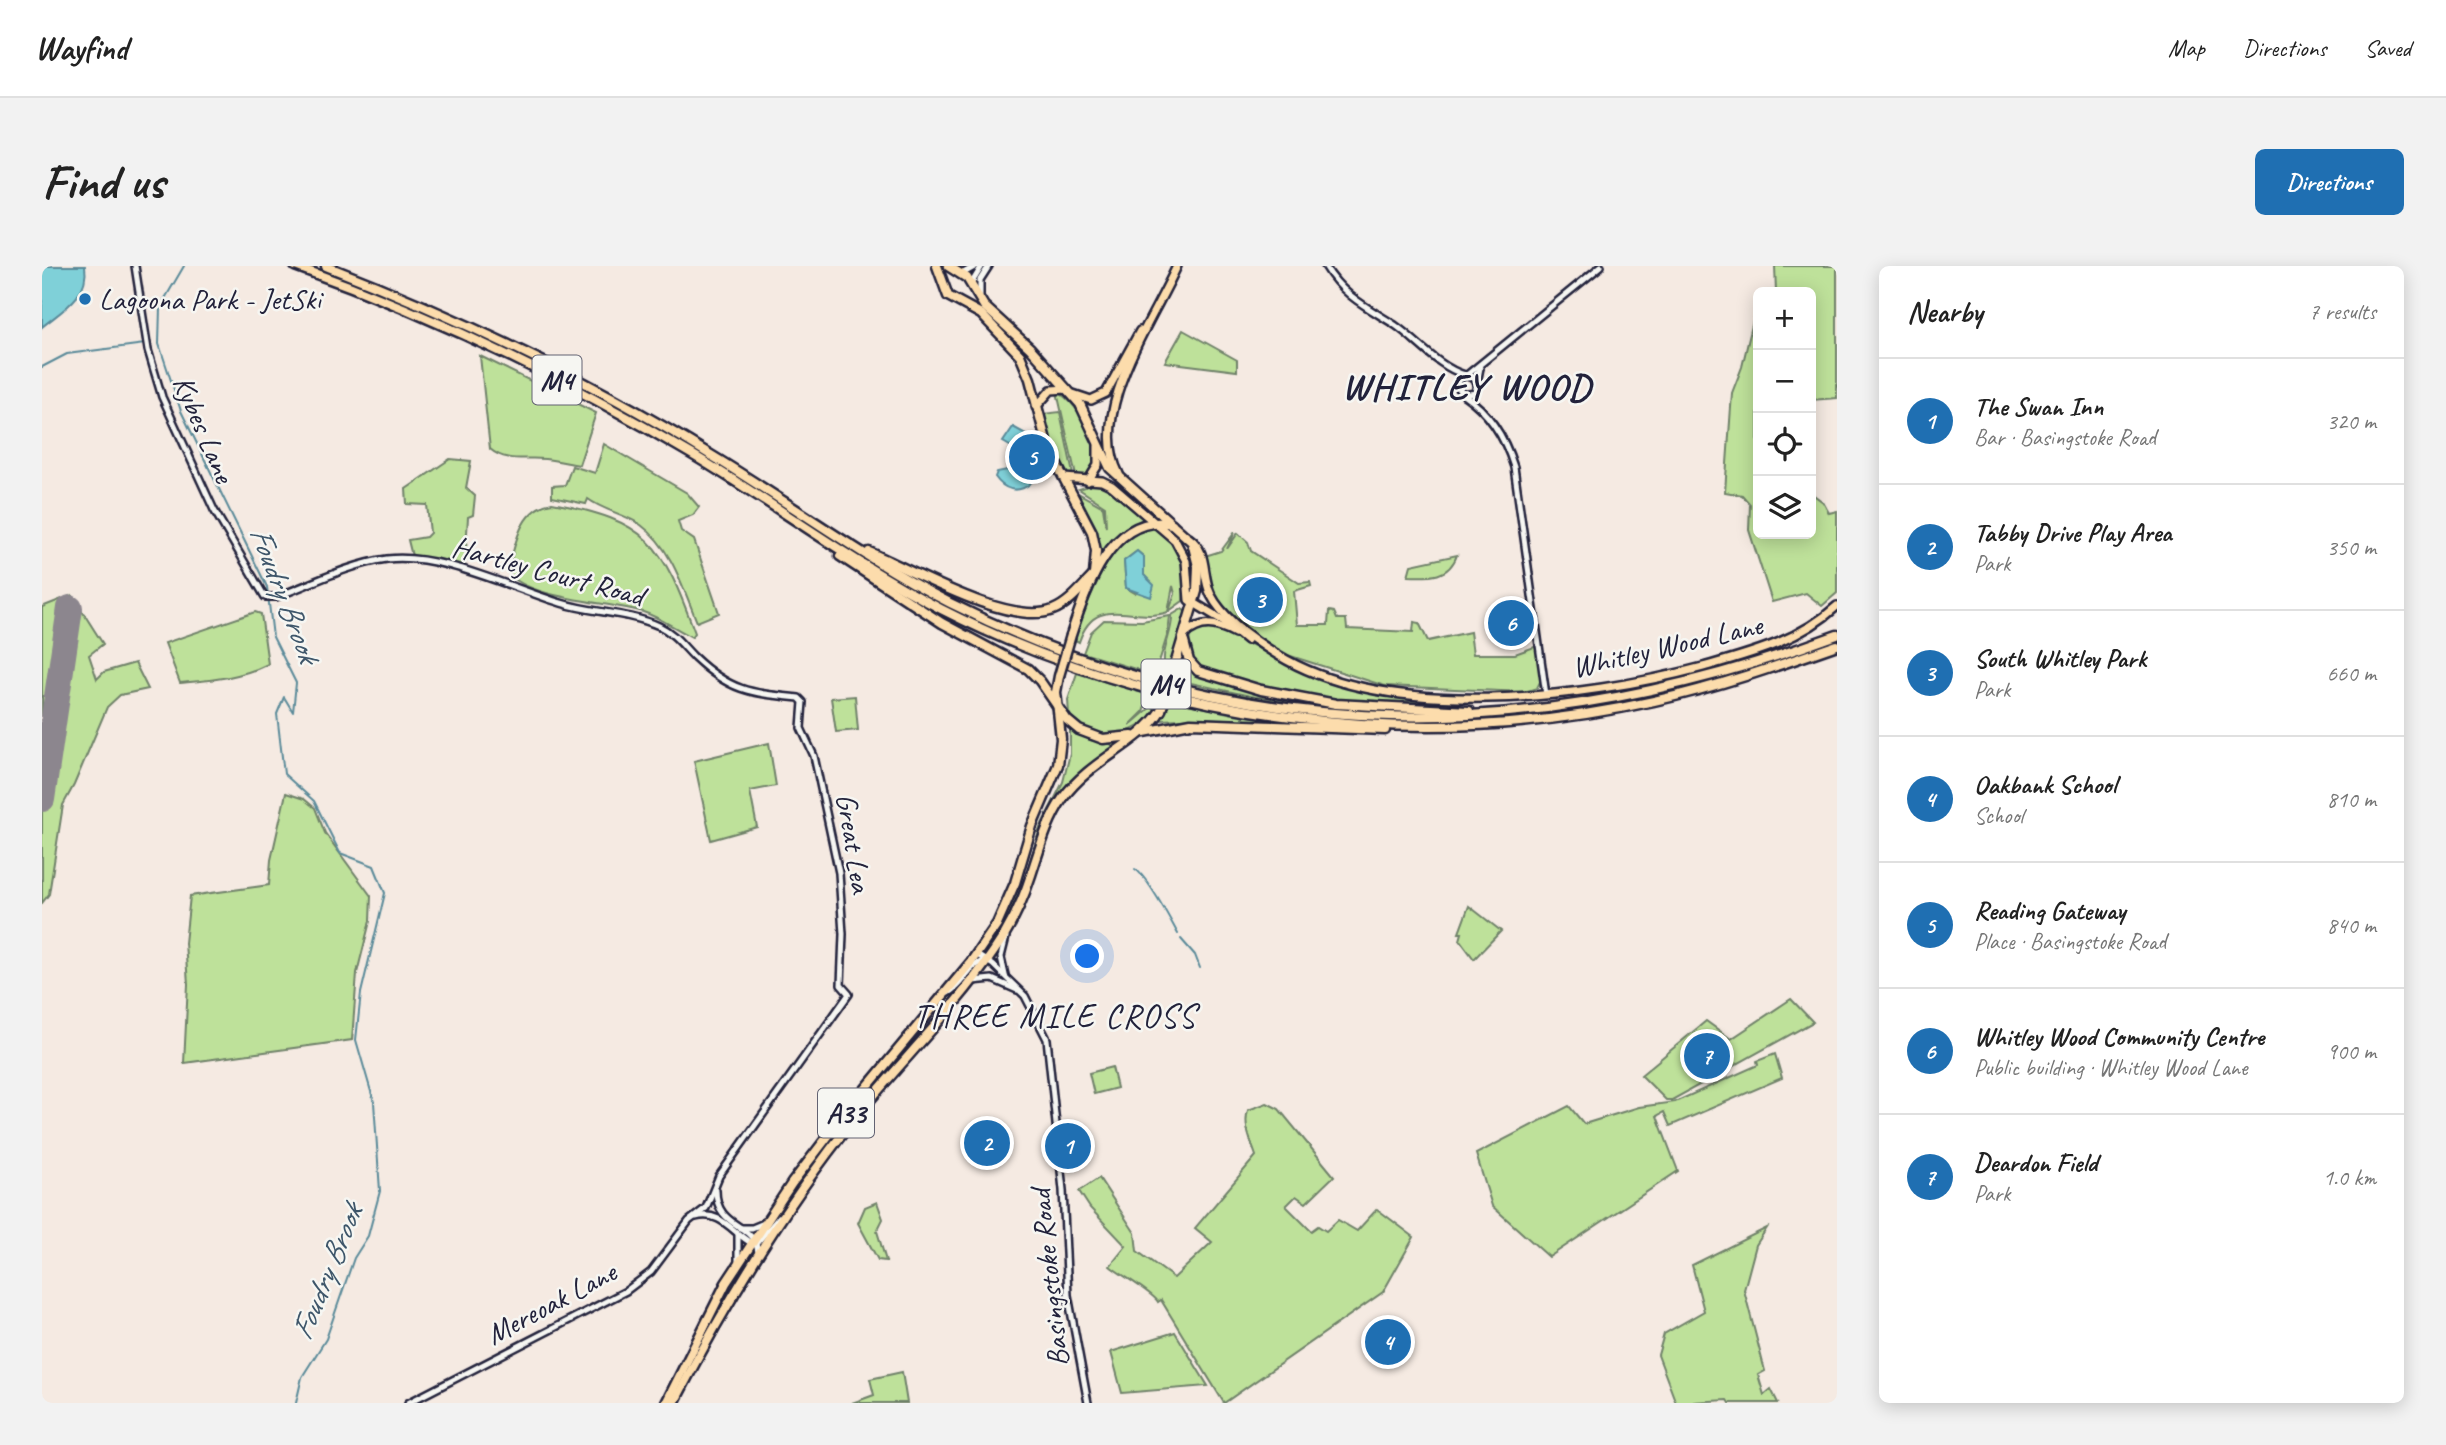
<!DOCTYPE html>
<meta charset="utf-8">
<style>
:root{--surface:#fff;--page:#f2f2f2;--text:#222;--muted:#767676;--line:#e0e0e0;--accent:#1f6fb2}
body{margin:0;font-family:Caveat,sans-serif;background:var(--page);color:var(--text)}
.controls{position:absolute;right:21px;top:21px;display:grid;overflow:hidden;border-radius:10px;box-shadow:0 4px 18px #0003}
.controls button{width:63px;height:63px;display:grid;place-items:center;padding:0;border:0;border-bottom:2px solid var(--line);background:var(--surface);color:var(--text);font:35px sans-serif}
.you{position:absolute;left:1046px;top:691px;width:24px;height:24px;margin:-18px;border:5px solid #fff;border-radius:50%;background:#1a73e8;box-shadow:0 0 0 10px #1a73e833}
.badge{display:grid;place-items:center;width:46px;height:46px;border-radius:50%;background:var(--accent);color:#fff;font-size:23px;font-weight:700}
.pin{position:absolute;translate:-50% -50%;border:4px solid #fff;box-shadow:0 2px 7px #0006}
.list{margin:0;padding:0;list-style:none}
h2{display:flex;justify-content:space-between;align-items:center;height:91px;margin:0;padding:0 28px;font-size:30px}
h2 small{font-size:23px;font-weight:400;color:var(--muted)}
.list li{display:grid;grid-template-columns:46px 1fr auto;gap:21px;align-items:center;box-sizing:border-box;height:126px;padding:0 28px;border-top:2px solid var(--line)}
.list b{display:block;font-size:26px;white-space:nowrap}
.list p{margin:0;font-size:23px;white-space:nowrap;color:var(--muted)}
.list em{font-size:23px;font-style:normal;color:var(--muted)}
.icon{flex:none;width:38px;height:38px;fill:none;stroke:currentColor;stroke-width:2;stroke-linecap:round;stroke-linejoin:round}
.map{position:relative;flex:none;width:1795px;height:1137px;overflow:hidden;border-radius:10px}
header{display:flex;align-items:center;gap:42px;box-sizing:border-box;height:98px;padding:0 35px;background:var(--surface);border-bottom:2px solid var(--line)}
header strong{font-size:33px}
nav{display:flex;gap:38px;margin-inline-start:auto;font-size:24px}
.intro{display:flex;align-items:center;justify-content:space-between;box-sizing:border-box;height:168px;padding:0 42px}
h1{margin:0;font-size:49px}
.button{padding:18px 32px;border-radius:10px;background:var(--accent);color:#fff;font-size:24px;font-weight:700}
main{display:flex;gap:42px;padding:0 42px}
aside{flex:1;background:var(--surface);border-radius:10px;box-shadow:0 4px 18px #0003}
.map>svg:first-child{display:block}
</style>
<header>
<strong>Wayfind</strong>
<nav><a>Map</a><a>Directions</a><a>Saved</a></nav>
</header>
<div class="intro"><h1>Find us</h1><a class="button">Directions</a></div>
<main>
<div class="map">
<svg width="1795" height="1137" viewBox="0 0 1795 1137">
<rect width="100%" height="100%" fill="#f5eae2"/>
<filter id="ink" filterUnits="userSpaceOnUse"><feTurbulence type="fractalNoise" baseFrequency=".0143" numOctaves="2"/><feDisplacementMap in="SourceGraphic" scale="14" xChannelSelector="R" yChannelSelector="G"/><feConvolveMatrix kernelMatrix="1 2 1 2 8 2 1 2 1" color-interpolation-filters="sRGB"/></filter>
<g filter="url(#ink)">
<g fill="#bee19a" stroke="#70826a" stroke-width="2" fill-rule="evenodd">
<path d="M1733,0H1795V132L1769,134V26H1734Z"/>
<path d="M1716,46V268H1769V227L1781,236L1787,247L1795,245V327L1780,340L1764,327L1730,336L1707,264L1708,238L1700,229L1683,226L1690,127L1700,101L1713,47Z"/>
<path d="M1141,64L1195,94V105L1123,96Z"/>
<path d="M438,90L554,147L537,199C525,197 514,194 503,193C484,191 464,197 448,183Z"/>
<path d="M1015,126C1037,135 1073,198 1039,212L1034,210Z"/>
<path d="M1018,146L1030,203L1031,211L1025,209L1011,187L1000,148Z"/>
<path d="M562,178L645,227L657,241L651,249L636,255L639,265L652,274L677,347L655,356C641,322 630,282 599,259C583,248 562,245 546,233L544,238L510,231V220L523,219L530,200L553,207Z"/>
<path d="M408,193L429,195L424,222L433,230L431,249L426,251L423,299L370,290L366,274L384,271L388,267L385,239L365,238L364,223Z"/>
<path d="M1052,218L1069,223L1103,252L1083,262L1058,291L1054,262L1036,227L1061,241L1064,261L1063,240L1037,223Z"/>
<path d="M510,237C607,255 620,277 653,367L650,371C634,363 617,351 601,346C569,336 484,333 466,306C473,278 478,242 510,237Z"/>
<path d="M1113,260C1141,286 1144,297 1141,335L1127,345L1133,328L1131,320L1126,346C1091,358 1053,326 1037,376L1033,374C1041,345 1063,289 1087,270C1094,264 1104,263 1113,260ZM1095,285L1102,291V309L1107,316L1093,327L1084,322L1082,295Z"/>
<path d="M1193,266L1185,283L1196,267L1206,276L1209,285L1257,317L1268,316L1269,320L1252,325L1255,359H1286L1287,345L1292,346L1295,353H1304L1305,363L1371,366L1372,356L1377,357L1386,375L1428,366L1431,388H1473L1495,380L1499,414L1495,422L1482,426L1343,420L1236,386L1212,370L1171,330L1163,290L1179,285Z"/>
<path d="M1415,289C1407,312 1388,311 1366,310L1369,299Z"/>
<path d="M30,329L61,378L47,389L55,413L62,406L93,397L106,423L78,429L65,441L32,519L21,539L7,628L0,637V341Z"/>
<path d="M1140,343L1144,346L1128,400L1123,401C1118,385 1131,367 1130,349Z"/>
<path d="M213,346L219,348L226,398C199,412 168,414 138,417L123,377Z"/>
<path d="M1128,350L1126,367L1113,409L1041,387L1049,366L1062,354L1100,355Z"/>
<path d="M1157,362H1175L1281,413L1391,432V437L1323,435L1331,439C1290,435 1180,423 1151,397C1147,382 1142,371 1157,362Z"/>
<path d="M1141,393L1152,406L1168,413L1288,441L1213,431L1135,414Z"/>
<path d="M1035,407L1107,429L1101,446L1088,459L1110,440L1113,444C1092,474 1052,476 1027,449L1026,434Z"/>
<path d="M813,430L816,464L794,466L789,432Z"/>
<path d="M1128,434L1191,448L1281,460L1161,452L1119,454Z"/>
<path d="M1028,463L1048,474L1073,479C989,538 1000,602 950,680L947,678L976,619L983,613L998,562L1021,516L1028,488Z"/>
<path d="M727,477L734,520L708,525L715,561L669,574L652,495Z"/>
<path d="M244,527L262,533L273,542L283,567L329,630L328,655L315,707L310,774L142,797L146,718L143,677L148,630L227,619L229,594Z"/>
<path d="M1427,640L1459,665L1432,693L1418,674L1420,667H1417Z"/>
<path d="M1749,733L1771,756L1630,834H1624L1599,809L1664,755L1689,773Z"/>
<path d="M1733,788L1740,812L1628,860L1622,846L1615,850L1636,905L1507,991L1450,940L1434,888L1527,840L1542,858L1597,841L1633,836L1716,799L1715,795Z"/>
<path d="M1070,801L1075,822L1052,828L1047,807Z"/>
<path d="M1225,837L1237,843L1292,910L1264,937L1254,930L1244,940L1269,965L1276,960L1284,965L1296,954L1315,965L1335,943L1372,971L1341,1026L1182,1137L1119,1034L1116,1036C1111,1027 1079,1009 1068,1000L1084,980L1048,942L1037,925L1057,912L1093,967L1095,985L1132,1012L1170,976L1153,962L1214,890C1209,875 1201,860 1206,844Z"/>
<path d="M835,936L841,953L835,965L844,995L836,994L816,957L823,941Z"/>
<path d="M1725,962L1714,979L1702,1024L1723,1105L1716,1109L1722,1129L1729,1123L1736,1137H1687L1685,1134L1634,1137L1616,1089L1622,1068L1662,1045L1650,999Z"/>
<path d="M1133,1066L1166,1120L1080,1127L1069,1086Z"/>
<path d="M860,1106L865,1137H810L832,1129L828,1113Z"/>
</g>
<g fill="#7fd0d8" stroke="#5a8a99" stroke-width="2">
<path d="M0,0H43C48,30 19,45 0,61Z"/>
<path d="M971,161L982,167L987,178L980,185V192L992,200L994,206L988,218C975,228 962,224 953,211L955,206L965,204L974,195L973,183L961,176Z"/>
<path d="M1095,285L1102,291V309L1112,319L1109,331L1084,322L1082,295Z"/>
</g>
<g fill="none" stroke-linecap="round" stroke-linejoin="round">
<g stroke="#5a8a99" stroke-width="2">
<path d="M142,0L118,41L117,78L139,145L225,321L231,371L254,417L251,446L242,431L235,448L242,508L272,535L298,587L332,600L343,627L319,727L314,774L332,836L338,925L326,970L312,992L284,1073L260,1111L254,1137"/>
<path d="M0,101L25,88L103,78"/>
<path d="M1093,603C1105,610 1128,653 1136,668"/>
<path d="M1139,673L1153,689L1158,702"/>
</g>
<path stroke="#8c868e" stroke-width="26" d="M0,533L28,342"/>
<g stroke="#22223b" stroke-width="10">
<g id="minor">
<path d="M93,0L106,84L120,131L172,244L223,331H234C269,318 308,298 345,293C396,286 469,322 519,337C550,347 586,346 617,360C632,367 641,380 652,391C689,426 709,427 757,432L761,436L759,462L772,490L797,607L801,668L799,719L807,728L677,910L664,942L647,955L609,1006L584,1025L366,1137"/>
<path d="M1283,0C1301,30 1325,41 1353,59C1376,75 1396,101 1423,109"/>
<path d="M918,9L934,0"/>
<path d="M929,18L940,0"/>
<path d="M938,29V14L947,0"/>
<path d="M1425,109L1559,0"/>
<path d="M1435,119L1433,113L1423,109L1416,115L1415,120L1422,129L1433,127L1438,102"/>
<path d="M1422,129C1447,146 1463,172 1472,201L1504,429"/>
<path d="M935,689L951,699L983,730L1005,773L1021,924L1026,1029L1046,1137"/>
<path d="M963,709L959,691L964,671"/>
<path d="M931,715L950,713L975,724"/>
<path d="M906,727C921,720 926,699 942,695"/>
<path d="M674,924C674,963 712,956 716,986"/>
<path d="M654,951C680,944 691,968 711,978"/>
<path d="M698,962H710L722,957"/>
<path d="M714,978L737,951"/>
<path d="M696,998V968"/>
</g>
</g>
<g stroke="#22223b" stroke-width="12">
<g id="major">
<path d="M1031,128L1049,134L1064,127L1098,65"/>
<path d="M994,141L1009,124L1025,123"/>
<path d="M1077,208C1045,146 1110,56 1135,0"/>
<path d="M1022,212L1060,215L1070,220L1133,274L1144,295L1147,334L1182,355L1205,374"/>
<path d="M1046,215L1056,199V180"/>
<path d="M1147,272C1167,286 1159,309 1169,329C1181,353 1213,375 1236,389C1346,456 1542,433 1661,401C1710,387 1757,375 1795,340"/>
<path d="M1142,369C1160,354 1173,357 1193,367"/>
</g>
</g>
<g stroke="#22223b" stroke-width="13">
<g id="highway">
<path d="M253,0C391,49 525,114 651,189C735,239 812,298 899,343C1117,454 1373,489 1612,435C1675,421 1735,400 1795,379"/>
<path d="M284,0C418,52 550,115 672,191C751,239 826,295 908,337C1201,484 1493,481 1795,369"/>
<path d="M895,0L906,30L939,48L978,89L988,113L1006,182L1050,266L1054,285L1052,309"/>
<path d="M906,0L925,12L942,40L988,82L1038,138L1068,202L1150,276L1156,300L1155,325L1132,402"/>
<path d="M827,286C869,304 967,361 1011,344C1027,338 1040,321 1052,309"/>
<path d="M798,290L900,357L986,403L998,415L1025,454L1037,464L1061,473L1090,470"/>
<path d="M1029,369C1044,323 1069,246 1130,258"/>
<path d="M1142,376L1147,395L1156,405L1219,424L1294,438L1427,445"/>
<path d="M1102,466L1149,457L1343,464"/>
<path d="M624,1137L684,1017L750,917L806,844L929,696L955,658L973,617L990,560L1016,499L1019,473L1014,426L1017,410"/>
<path d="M632,1137C684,1036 742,940 813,852C858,796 912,744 952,685C969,661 980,637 989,609C998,582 1005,555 1021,532C1049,493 1097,479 1119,444"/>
</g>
</g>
<use href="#minor" stroke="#f6f6f2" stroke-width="5"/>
<use href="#major" stroke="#fcdcac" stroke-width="7"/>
<use href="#highway" stroke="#fcdcac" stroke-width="8"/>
<g stroke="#22223b" stroke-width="13" stroke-linecap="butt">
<g id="highway-bridge">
<path d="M1017,410L1029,369"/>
<path d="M1119,444L1132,402"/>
</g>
</g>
<use href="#highway-bridge" stroke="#fcdcac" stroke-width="8"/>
</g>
</g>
<circle fill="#1f6fb2" stroke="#f6f6f2" stroke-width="2.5" cx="43" cy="33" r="7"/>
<g text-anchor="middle" stroke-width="5" stroke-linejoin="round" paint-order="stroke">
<g fill="#f6f6f2" stroke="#626272" stroke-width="2">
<rect x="490.5" y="89.5" width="49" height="49" rx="5"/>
<rect x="1099.5" y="393.5" width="49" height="49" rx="5"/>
<rect x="776" y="822.5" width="56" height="49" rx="5"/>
</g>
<g font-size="28" font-weight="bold" fill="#22223b">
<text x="515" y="124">M4</text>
<text x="1124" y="428">M4</text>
<text x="804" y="857">A33</text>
</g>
<g font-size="30" fill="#22223b" stroke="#f6f6f2" text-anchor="start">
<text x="57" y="43">Lagoona Park - JetSki</text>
</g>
<g font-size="30" fill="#22223b" stroke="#f6f6f2">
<text transform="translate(162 163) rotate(67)" y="10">Kybes Lane</text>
<text transform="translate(506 305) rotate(15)" y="10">Hartley Court Road</text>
<text transform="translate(1625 380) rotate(-13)" y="10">Whitley Wood Lane</text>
<text transform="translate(812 577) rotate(81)" y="10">Great Lea</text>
<text transform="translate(1007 1012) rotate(-96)" y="10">Basingstoke Road</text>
<text transform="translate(509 1037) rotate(-28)" y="10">Mereoak Lane</text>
</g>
<g font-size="32" font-style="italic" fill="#3e566a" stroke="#f6f6f2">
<text transform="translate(243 328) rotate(69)" y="11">Foudry Brook</text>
<text transform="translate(284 1006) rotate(-68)" y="11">Foudry Brook</text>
</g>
<g font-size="33" letter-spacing="2" fill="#22223b" stroke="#f6f6f2">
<text x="1013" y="761">THREE MILE CROSS</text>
</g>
<g font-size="37" font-weight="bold" letter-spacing="2" fill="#22223b" stroke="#f6f6f2">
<text x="1425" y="133">WHITLEY WOOD</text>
</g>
</g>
</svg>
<div class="controls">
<button>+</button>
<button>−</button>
<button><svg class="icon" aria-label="locate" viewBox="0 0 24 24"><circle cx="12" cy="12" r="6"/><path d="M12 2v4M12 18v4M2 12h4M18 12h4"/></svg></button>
<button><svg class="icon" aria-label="layers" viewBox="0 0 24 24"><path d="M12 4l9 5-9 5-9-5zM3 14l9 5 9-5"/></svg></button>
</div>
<div class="you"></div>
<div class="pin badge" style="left:1026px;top:880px">1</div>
<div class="pin badge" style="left:945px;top:877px">2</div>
<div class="pin badge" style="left:1218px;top:334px">3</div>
<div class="pin badge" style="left:1346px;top:1076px">4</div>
<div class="pin badge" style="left:990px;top:191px">5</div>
<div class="pin badge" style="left:1469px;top:357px">6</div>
<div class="pin badge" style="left:1665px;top:790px">7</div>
</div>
<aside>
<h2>Nearby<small>7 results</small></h2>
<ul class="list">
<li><span class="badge">1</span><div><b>The Swan Inn</b><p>Bar · Basingstoke Road</p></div><em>320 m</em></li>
<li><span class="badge">2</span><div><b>Tabby Drive Play Area</b><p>Park</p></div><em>350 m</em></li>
<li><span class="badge">3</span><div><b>South Whitley Park</b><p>Park</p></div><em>660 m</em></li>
<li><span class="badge">4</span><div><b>Oakbank School</b><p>School</p></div><em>810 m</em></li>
<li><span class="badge">5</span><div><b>Reading Gateway</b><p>Place · Basingstoke Road</p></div><em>840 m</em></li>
<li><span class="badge">6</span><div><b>Whitley Wood Community Centre</b><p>Public building · Whitley Wood Lane</p></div><em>900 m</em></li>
<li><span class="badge">7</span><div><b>Deardon Field</b><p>Park</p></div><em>1.0 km</em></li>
</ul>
</aside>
</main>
